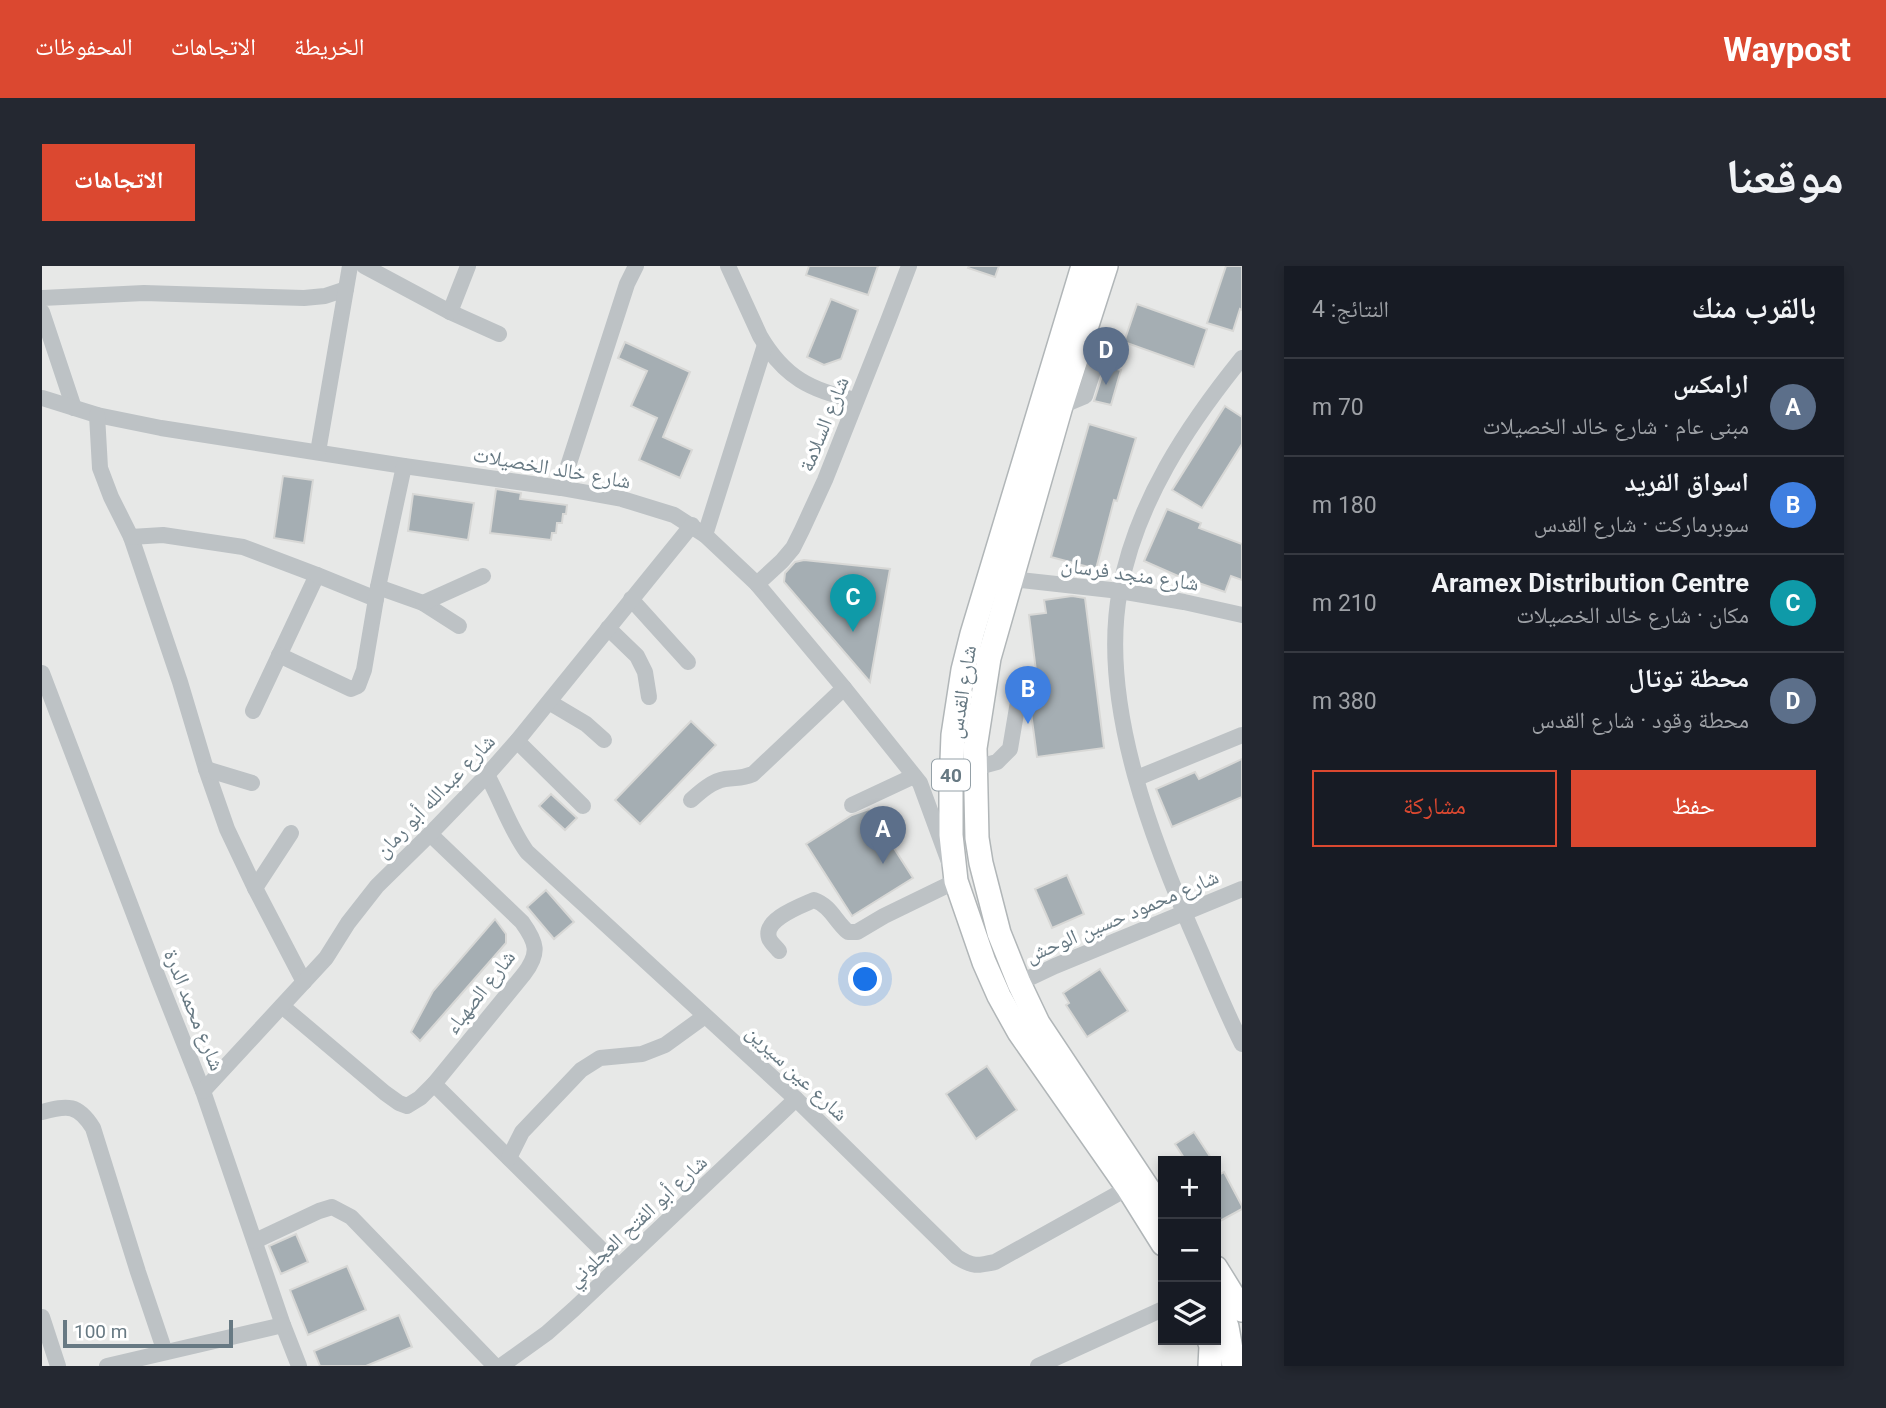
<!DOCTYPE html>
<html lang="ar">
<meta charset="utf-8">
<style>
:root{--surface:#171b24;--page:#242831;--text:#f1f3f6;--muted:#9ea1a6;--line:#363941;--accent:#db4830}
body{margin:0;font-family:Roboto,"Noto Naskh Arabic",sans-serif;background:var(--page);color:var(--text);direction:rtl}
.controls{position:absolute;right:21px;bottom:21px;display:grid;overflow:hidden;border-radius:0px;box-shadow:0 4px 10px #0003}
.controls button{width:63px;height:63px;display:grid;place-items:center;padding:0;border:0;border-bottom:2px solid var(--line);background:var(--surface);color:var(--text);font:35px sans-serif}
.scale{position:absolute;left:21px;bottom:18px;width:170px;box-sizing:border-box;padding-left:7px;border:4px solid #677983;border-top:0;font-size:19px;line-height:24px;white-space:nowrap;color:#677983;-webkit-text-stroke:5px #fff;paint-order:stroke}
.you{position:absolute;left:824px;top:714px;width:24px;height:24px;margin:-18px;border:5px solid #fff;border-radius:50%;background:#1a73e8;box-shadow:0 0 0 10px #1a73e833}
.badge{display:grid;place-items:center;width:46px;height:46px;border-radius:50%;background:var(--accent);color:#fff;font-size:23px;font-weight:700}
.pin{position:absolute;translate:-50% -58px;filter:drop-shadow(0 2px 4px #0008)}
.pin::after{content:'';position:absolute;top:37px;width:24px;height:21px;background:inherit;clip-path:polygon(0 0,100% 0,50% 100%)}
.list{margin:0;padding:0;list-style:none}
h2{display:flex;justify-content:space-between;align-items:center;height:91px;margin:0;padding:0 28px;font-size:30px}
h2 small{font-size:23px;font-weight:400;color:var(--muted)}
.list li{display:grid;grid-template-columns:46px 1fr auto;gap:21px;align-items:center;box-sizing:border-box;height:98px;padding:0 28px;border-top:2px solid var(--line)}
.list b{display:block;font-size:26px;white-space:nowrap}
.list p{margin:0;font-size:23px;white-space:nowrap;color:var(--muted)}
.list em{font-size:23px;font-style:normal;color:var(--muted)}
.actions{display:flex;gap:14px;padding:21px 28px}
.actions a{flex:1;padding:16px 0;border:2px solid var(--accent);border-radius:0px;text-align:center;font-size:24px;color:var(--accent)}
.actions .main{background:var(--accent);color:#fff}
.icon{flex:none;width:38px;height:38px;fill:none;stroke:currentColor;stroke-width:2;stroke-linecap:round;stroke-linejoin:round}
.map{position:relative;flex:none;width:1200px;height:1100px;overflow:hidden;direction:ltr;border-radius:0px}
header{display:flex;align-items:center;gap:42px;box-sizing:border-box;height:98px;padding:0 35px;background:var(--accent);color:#fff}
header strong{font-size:33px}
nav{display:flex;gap:38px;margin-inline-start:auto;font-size:24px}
.intro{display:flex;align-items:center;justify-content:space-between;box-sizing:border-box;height:168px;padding:0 42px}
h1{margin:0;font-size:49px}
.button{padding:18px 32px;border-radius:0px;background:var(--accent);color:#fff;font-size:24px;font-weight:700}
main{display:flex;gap:42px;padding:0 42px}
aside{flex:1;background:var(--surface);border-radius:0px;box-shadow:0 4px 10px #0003}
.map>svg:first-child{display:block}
</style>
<header>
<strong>Waypost</strong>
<nav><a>الخريطة</a><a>الاتجاهات</a><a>المحفوظات</a></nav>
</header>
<div class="intro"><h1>موقعنا</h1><a class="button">الاتجاهات</a></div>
<main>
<aside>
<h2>بالقرب منك<small>النتائج: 4</small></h2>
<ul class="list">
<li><span class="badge" style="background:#5c6f8a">A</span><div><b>ارامكس</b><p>مبنى عام · شارع خالد الخصيلات</p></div><em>70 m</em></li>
<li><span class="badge" style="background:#3f7fe0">B</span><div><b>اسواق الفريد</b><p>سوبرماركت · شارع القدس</p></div><em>180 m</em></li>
<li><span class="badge" style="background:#0f9aa8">C</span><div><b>Aramex Distribution Centre</b><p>مكان · شارع خالد الخصيلات</p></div><em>210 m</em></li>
<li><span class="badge" style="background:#5c6f8a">D</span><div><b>محطة توتال</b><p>محطة وقود · شارع القدس</p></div><em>380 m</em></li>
</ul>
<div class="actions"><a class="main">حفظ</a><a>مشاركة</a></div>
</aside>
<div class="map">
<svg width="1200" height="1100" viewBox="0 0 1200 1100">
<rect width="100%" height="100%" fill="#f7f6f4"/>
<path fill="#e7e8e7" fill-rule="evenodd" d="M0,0H1200V1100H0ZM1121,895H1174V1074H1121Z"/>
<g fill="#a5aeb3" stroke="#d8d8d6" stroke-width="2">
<path d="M767,0H836L826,29L764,9Z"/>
<path d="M927,0H957L953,11L926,2Z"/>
<path d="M1184,0H1200V44L1198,43L1191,65L1165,57Z"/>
<path d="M789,33L816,44L799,93L782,99L765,91Z"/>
<path d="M1095,38L1165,63L1152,101L1082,76Z"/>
<path d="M583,76L648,106L621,171L650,184L638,212L597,194L615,152L589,140L605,105L576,92Z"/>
<path d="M1063,100L1079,104L1069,139L1052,135Z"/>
<path d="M1183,140L1200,151V178L1160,242L1130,224Z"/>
<path d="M1047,158L1094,172L1075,235L1072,234L1054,303L1009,291Z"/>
<path d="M241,210L271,214L262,277L232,272Z"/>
<path d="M454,223L479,227L478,233L525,239L524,248H521L520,257H515L514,267H510L509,274L448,267Z"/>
<path d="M371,228L432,237L426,274L366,265Z"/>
<path d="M1125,243L1159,257L1157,262L1200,278V314L1189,310L1183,326L1136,310L1102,295Z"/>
<path d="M762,294L848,303L828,416L742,316L743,307L753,296Z"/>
<path d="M1030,330L1043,332L1062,482L995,491L987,432L988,430L997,429L987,349L1004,347L1002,334Z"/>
<path d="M649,455L674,479L598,558L573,534Z"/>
<path d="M1200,493V531L1130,561L1114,523L1153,506L1157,513Z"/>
<path d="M509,528L535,552L523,564L497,540Z"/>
<path d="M827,543L871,612L810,650L764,578L810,549Z"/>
<path d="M1025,609L1042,648L1010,662L993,623Z"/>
<path d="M504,624L532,656L512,673L485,641Z"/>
<path d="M453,653L464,668V677L378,775L369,766L391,725Z"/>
<path d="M1058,703L1086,745L1045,771L1024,739L1027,737L1021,727Z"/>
<path d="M945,800L975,844L934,873L904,828Z"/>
<path d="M1152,866L1171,895H1144L1133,878Z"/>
<path d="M1182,906L1200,940V943L1178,955L1174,946V910Z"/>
<path d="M254,968L266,996L239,1008L227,980Z"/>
<path d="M305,1000L324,1044L266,1069L248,1024Z"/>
<path d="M357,1049L370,1081L324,1100H278L272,1085Z"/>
</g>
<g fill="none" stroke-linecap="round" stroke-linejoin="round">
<g stroke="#b1b6b8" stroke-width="26">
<g id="highway">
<path d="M1041,0L930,368L921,404L911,469L909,521V569L914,615L942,696L957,730L977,766L1086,922L1121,978"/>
<path d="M1064,0L1019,140L947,392L933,482L935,572L939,597L957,667L977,717L996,757L1121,945"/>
<path d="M1174,1002L1200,1044"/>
<path d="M1174,1031L1185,1061L1192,1100"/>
<path d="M1167,1074L1169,1080L1168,1100"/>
</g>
</g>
<g stroke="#bdc2c5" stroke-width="16">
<path d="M322,0L408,46L457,68"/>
<path d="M686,0L718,70C742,111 769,125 814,134"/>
<path d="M0,32L102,27L262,32L283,30L304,23"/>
<path d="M0,46L32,142"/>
<path d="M408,46L426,0"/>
<path d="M1200,92C1145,160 1094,237 1078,324C1056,439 1113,582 1159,686C1172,717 1185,748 1200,778"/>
<path d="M0,132L55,149L119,162L362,200L519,222L580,233L632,249L663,269L715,318L802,422L878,517L914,615L842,650L815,666H806C793,655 789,640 772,634C759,640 721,653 727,672C728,676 734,681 737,685"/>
<path d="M1019,140L1043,130L1053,99L1037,85"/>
<path d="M55,149L58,202L69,231L89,271L138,416L164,503L185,563L213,622L262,716"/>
<path d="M276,186L308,0"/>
<path d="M519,222L585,18L594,0"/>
<path d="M663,269L723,79"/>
<path d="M89,271L121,269L201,281L275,309L211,445"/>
<path d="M275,309L334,333"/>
<path d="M969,313L1078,325L1142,336L1200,349"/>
<path d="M715,318L740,295L751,282L760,264L783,214L846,55L867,0"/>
<path d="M336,321L381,337L417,360"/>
<path d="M589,333L646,396"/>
<path d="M381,337L441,310"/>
<path d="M566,362L595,390L603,406L607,431"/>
<path d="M237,389L309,423L316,420L322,404L336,321L362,200"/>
<path d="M0,407L117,714L161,825L241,1059L257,1100"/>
<path d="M507,436L544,458L562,474"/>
<path d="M475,475L541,540"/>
<path d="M933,502L955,496L968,483L980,412"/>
<path d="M164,503L210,517"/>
<path d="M445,509C459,534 468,563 485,586L754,833L915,991C931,1001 935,1000 953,996L1086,922"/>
<path d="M1095,512L1200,469"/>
<path d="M649,534C658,526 670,515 683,513C695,511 699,513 711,508L802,422"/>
<path d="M810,539L872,510"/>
<path d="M213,622L249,567"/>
<path d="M977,717L1013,700L1200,623"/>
<path d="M240,740L343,827L357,837L365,840L378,832L392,818L482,708C498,687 495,677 480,656L388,568"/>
<path d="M392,818L576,1000"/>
<path d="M161,825L284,692L306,657L335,620L388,568L445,509L475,475L650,259"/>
<path d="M0,846C26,839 36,838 51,862L96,1006L123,1086"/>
<path d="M467,892L480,866L539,804L558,792L600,788L623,779L663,750"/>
<path d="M213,975L277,945L290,941L309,951L453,1100"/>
<path d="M0,1051L16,1100"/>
<path d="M65,1100L241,1059"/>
<path d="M459,1100L505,1067L532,1043L754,833"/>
<path d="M996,1100L1121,1043"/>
</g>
<use href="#highway" stroke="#fff" stroke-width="23"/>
</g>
<g text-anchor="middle" stroke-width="7" stroke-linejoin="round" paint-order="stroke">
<rect fill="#fff" stroke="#95a1a8" stroke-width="2" x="890" y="493.5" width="38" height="31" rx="5"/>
<g font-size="19" font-weight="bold" fill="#677983">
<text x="909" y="516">40</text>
</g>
<g font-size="21" fill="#677983" stroke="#fff">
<text transform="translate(782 158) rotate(-68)" y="7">شارع السلامة</text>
<text transform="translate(510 202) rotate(10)" y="7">شارع خالد الخصيلات</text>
<text transform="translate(1088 308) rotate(8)" y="7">شارع منجد فرسان</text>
<text transform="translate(920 426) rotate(-81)" y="7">شارع القدس</text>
<text transform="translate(393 530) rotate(-46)" y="7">شارع عبدالله أبو رمان</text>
<text transform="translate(1080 650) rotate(-23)" y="7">شارع محمود حسين الوحش</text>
<text transform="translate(438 726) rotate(-52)" y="7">شارع الصهباء</text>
<text transform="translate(152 744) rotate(68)" y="7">شارع محمد الدرة</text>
<text transform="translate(755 807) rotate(43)" y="7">شارع عين سيرين</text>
<text transform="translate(595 955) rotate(-43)" y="7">شارع أبو الفتح العجلوني</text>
</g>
</g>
</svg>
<div class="controls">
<button>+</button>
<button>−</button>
<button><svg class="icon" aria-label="layers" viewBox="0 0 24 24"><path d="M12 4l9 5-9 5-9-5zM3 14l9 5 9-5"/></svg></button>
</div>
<div class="scale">100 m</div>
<div class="you"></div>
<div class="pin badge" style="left:841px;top:598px;background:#5c6f8a">A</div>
<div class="pin badge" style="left:986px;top:458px;background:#3f7fe0">B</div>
<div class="pin badge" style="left:811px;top:366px;background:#0f9aa8">C</div>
<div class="pin badge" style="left:1064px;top:119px;background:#5c6f8a">D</div>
</div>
</main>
